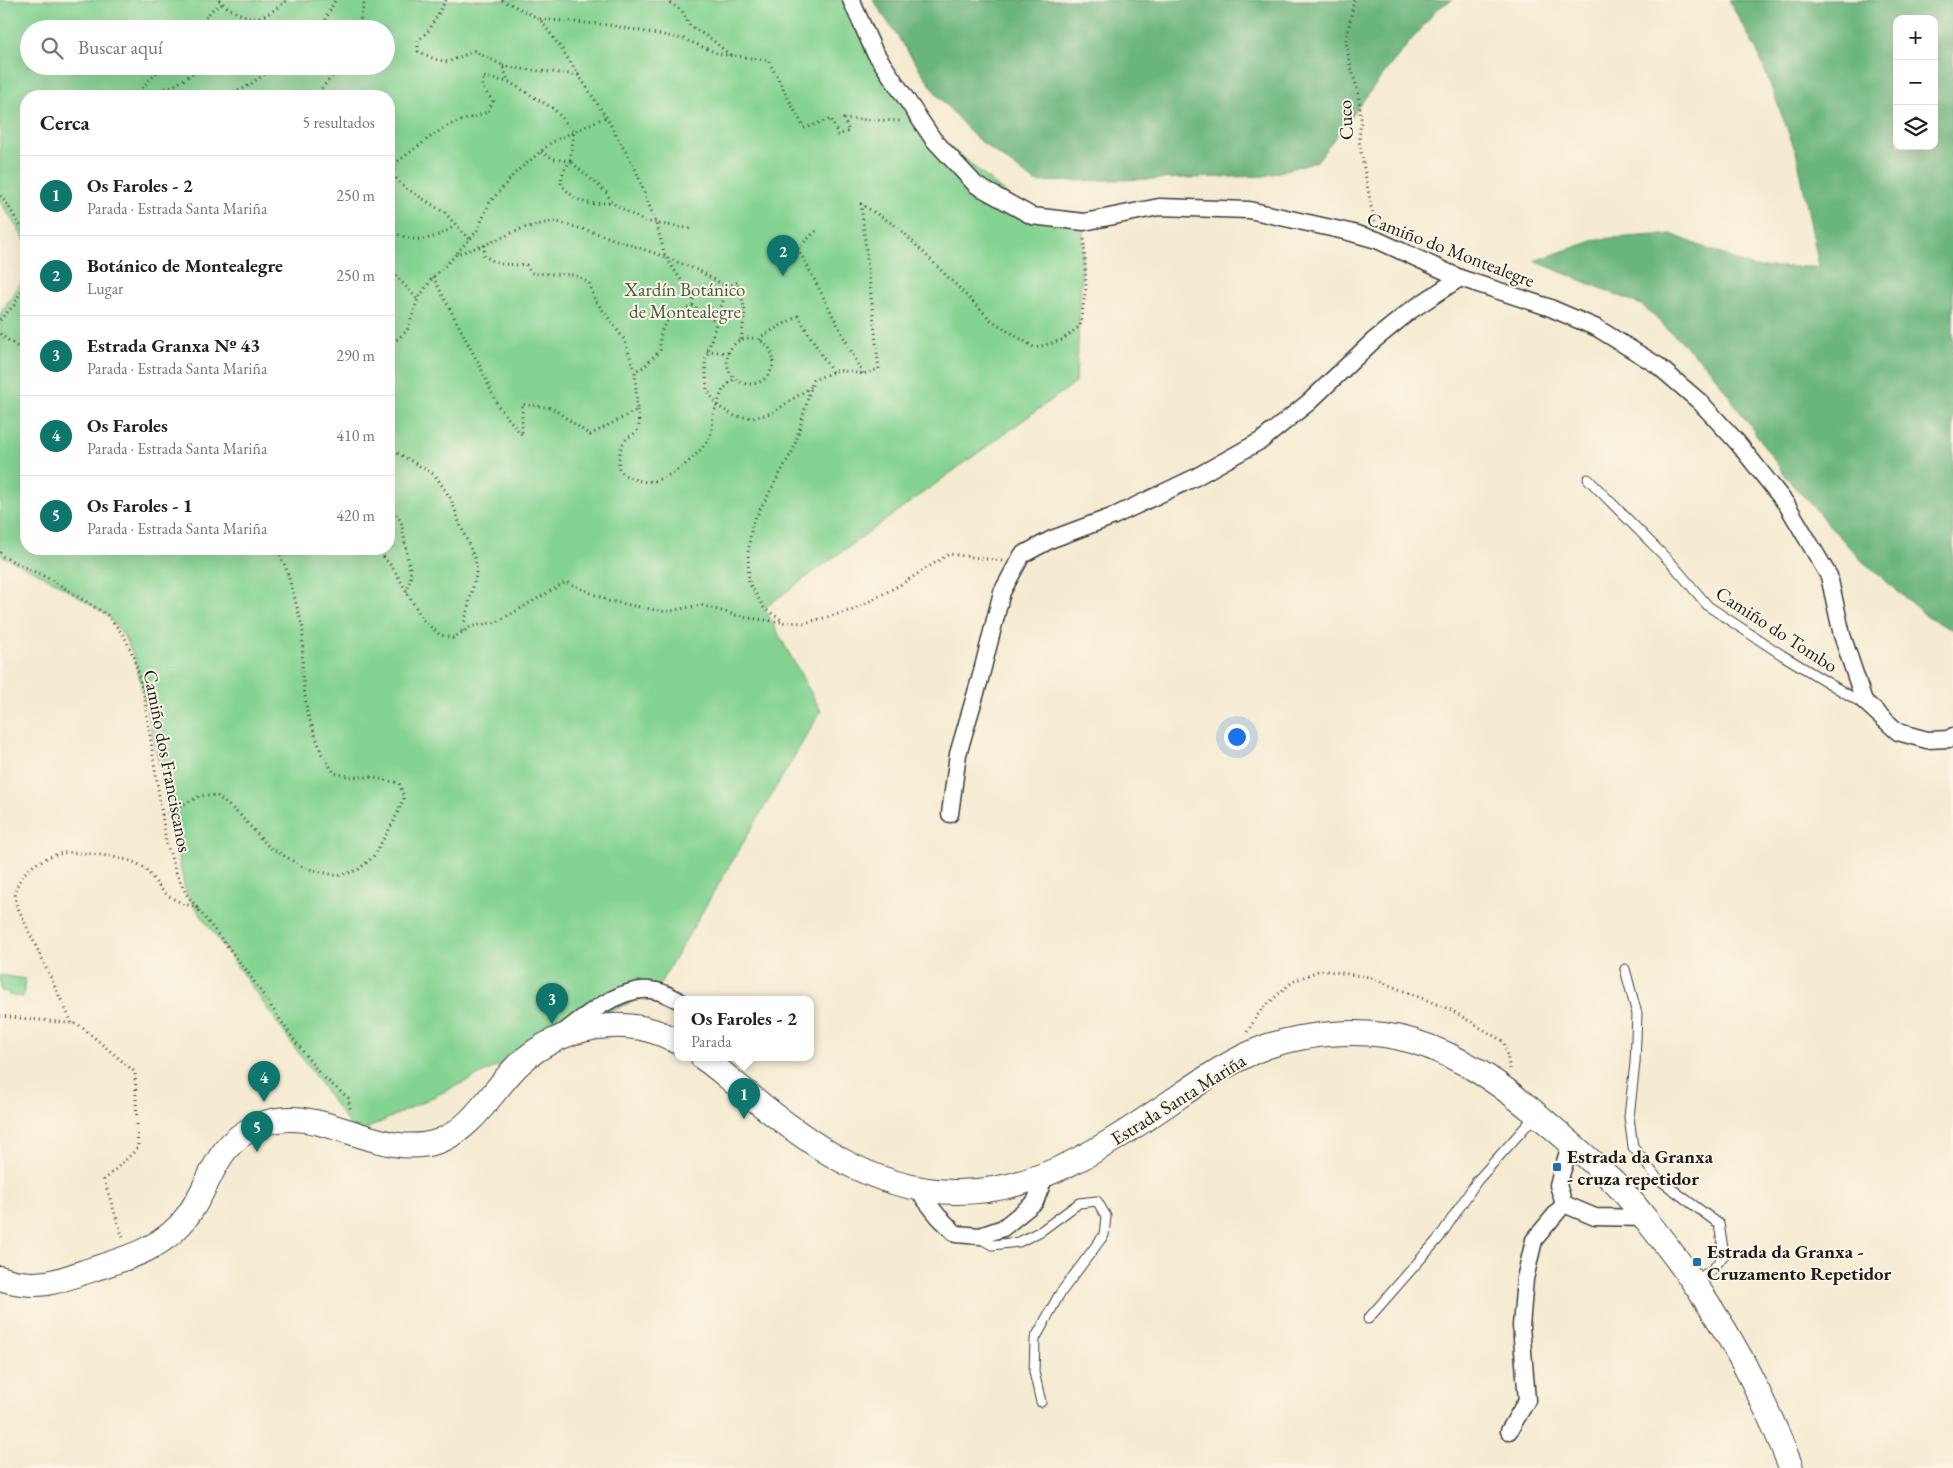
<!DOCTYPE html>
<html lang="es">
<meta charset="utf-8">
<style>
:root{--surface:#fff;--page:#f6f6f6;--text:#202124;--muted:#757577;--line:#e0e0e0;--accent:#0f766e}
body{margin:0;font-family:"EB Garamond",serif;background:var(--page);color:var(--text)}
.controls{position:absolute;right:15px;top:15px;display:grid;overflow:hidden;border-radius:10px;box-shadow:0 5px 20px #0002}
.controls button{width:45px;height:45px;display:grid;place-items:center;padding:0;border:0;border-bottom:1px solid var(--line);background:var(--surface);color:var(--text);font:25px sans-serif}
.you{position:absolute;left:1236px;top:736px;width:18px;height:18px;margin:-12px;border:4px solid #fff;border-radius:50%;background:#1a73e8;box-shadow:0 0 0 8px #1a73e833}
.badge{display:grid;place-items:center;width:32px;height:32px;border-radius:50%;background:var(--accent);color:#fff;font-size:16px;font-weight:700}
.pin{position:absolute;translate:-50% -41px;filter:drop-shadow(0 1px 2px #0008)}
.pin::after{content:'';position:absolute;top:26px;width:18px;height:15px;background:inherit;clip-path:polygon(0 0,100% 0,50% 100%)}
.popup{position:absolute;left:674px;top:996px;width:140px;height:65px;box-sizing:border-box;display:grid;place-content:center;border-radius:10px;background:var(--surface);filter:drop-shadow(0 1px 4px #0005);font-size:16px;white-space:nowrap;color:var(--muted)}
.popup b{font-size:19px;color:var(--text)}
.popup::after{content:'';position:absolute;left:50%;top:100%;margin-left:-10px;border:10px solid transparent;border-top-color:var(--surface)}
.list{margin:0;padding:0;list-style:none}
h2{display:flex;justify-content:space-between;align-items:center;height:65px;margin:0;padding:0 20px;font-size:21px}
h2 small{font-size:16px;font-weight:400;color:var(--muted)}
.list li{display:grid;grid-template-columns:32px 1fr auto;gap:15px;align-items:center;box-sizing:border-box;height:80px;padding:0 20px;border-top:1px solid var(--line)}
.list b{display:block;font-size:19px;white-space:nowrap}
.list p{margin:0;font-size:16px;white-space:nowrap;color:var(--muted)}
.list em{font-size:16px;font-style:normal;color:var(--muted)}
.icon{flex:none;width:28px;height:28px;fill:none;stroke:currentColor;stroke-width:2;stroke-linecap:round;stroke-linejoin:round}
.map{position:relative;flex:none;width:1953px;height:1468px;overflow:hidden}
.search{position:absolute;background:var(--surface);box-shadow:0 5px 20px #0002;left:20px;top:20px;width:375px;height:55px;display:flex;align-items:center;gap:12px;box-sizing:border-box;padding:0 18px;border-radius:28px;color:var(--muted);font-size:19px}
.panel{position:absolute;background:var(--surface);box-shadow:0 5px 20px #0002;left:20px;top:90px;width:375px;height:465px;border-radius:20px}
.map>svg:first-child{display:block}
</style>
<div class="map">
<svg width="1953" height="1468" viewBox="0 0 1953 1468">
<rect width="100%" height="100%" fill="#fcf5e5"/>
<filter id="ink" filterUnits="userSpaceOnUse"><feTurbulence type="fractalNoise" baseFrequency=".02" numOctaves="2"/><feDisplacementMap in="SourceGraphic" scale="10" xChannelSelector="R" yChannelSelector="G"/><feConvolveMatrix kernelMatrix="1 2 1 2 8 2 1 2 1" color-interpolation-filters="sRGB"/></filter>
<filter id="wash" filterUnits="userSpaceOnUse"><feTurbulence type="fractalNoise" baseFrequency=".0096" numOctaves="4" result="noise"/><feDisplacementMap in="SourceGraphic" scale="20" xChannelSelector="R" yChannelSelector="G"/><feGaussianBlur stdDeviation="1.12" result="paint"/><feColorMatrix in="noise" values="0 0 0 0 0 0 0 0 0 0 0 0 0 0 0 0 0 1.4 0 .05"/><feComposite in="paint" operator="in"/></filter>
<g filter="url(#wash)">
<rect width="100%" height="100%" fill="#f5ebd2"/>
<g fill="#84d393" stroke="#507858" fill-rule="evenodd">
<path d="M0,0H853L921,122L1032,216L1084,222L1076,382L764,608L821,711L656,990L356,1134L186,894L144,696L134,657L124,636L107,615L52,580L2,556L0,551V314L26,275V549H389V96H26V242L0,201ZM29,29H386V66H29Z"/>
<path d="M0,975L25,979L23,997L8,995L9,992L1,991Z"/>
</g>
<g fill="#6bb57d" stroke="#44684c" fill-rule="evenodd">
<path d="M873,0H1452L1437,9L1389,67L1317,161L1265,176L1035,182L975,137L938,96Z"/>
<path d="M1729,0H1953V630L1930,619L1860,559L1787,478L1710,369L1642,305L1534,261L1598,239L1671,234L1753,267H1819L1797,155L1759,55ZM1897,19H1934V146H1897Z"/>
</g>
</g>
<g filter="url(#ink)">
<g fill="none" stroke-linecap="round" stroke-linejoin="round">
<g stroke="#3d3b37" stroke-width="11">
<g id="lane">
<path d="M1588,479L1674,566L1708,606L1782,655L1865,705"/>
<path d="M1625,969L1637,1014L1635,1063L1629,1117L1633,1147L1657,1178L1719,1224L1724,1255L1713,1269L1695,1281"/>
<path d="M977,1237L992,1245L1019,1242L1041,1231L1079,1203L1097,1201L1106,1216L1104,1235L1059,1295L1035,1339L1034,1372L1041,1402"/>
<path d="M1368,1319L1439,1238L1477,1181L1536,1115"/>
</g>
</g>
<g stroke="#3d3b37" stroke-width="19">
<g id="street">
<path d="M851,0L874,51L933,139L976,185L1032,216L1084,222L1159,207L1249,210L1349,232L1377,240L1460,278L1548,307L1597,328L1657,365L1700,402L1737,442L1787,505L1829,576L1842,635L1864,701L1898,732L1927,740L1949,739L1953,736"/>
<path d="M950,814L958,754L980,679L1002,592L1022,555L1052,539L1114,516L1194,478L1262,440L1309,402L1373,341L1410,311L1460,278"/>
<path d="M563,1033C585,1015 626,983 656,991C664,992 671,997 678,1000"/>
<path d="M1571,1142L1558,1185L1564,1204L1595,1217L1646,1218"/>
<path d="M916,1188L938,1216L956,1234L980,1236L1003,1228L1035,1202L1045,1176"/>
<path d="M1509,1431L1527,1400L1521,1326L1525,1279L1534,1240L1564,1204"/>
</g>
</g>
<g stroke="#3d3b37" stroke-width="26">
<g id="secondary">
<path d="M703,1058C717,1067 728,1078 741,1088C803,1140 869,1190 953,1192C1039,1194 1110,1143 1178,1097C1207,1077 1235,1058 1268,1046C1312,1032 1367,1028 1412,1041C1466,1057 1510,1091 1552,1127C1573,1145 1594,1163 1614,1182C1632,1200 1647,1221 1663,1241C1700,1288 1732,1337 1758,1392C1770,1417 1782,1442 1791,1468"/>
<path d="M0,1278C14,1283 32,1285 47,1283C63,1280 78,1274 93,1269C128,1258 166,1247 188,1215C213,1181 213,1146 257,1126C318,1098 377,1163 439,1141C472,1130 494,1088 519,1064C561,1026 627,1012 678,1042"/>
</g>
</g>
<g stroke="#3d3b37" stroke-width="3" stroke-dasharray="1 4" stroke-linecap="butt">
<path d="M219,0C229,11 252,23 267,14C274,11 281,5 287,0"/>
<path d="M446,0L429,30L418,41V51L434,59L448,62L474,51L502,65L509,82"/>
<path d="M502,0L540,19L563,51L606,117L635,168L658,229L665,256L683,283L693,294V306L716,321"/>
<path d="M666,0L682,11L690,26L711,39L730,55"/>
<path d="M1354,0L1346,41L1349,60L1358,92L1361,118L1359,141L1374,222"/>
<path d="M540,19L608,25L684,39L719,54L768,60L804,128L831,119L838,135L849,131L844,119L903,121"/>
<path d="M196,29L213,9L222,4"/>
<path d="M249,29L260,17"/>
<path d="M321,29L335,0"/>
<path d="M358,29L365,0"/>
<path d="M503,66L522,69L579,75"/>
<path d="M137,96V93L163,66"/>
<path d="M147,96L177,84L205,66"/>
<path d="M219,96L245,88L276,66"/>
<path d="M315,96L341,66"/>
<path d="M541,152L554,159L570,161L563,172L561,184C576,203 588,206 611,202"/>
<path d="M389,185L396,178"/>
<path d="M0,196C12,208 15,221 26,233"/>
<path d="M816,231L798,248L863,374"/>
<path d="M389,232C395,233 399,235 405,237C424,243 439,236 455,226"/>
<path d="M469,239L445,213L400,184L393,174L397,162L433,135L449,125L488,112L493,101L482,87L483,77L509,82L554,109L574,132L570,161L607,193L611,202L643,221L692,229"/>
<path d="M485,245L484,256L499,264L526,265L531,273L575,275L589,283L595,300L624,339L635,371"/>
<path d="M457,253L477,231L490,202L515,173L552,142L606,117"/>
<path d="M389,268L417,299"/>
<path d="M433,277L480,366L498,406L522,435V404L552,408L590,435L637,410L635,371L645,366L660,350C659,321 669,317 693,306"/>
<path d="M727,287L738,282L745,311L741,340"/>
<path d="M0,320L14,305L26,281"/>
<path d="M0,334L26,353"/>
<circle cx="750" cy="361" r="23"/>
<path d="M760,340L762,336L798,316L832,372"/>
<path d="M389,346L407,331L418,299L433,277L457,254L485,245L523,228L554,221L590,231L666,257L701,272L727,287L705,361L707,389L717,406L735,416L753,418L772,413L811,387"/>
<path d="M707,351L728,353"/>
<path d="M637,410C638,415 640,423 638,429C635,435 628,436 624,442C620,447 618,461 619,468C622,476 633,479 641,481C663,486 699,457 709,438C713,431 712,424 713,416C713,412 716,409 717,406C723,388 721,391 735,378"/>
<path d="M389,448L435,475L451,499L461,527L476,561V575L462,632"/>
<path d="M389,508L392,509L401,521L411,575L407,592"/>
<path d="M377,549L393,568L423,620L440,635L453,638L472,626L497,622L566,582L609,601L666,612L701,605L742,617L781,622"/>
<path d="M0,552L2,556L52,580L107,615L124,636L134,657L144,696L166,841L175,870L186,894L247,971L292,1037L320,1074L348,1098L351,1112"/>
<path d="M1002,561L949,554L900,585L853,610L805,623L784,622L764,608L749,583L748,553L752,524L794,448L813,380L838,370L863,374L879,369L861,204L899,228L991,320L1035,348L1062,340L1080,326L1086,288L1084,236"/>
<path d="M162,815L200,796L216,795L240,815L269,847L305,868L338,876L358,870L373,857L394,821L404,797L399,783L370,777H351L334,773L322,754L307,712L302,672L303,628L286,568L278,549"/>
<path d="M0,1016L78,1024L135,1072L138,1148L104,1180L123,1238"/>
<path d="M72,1023L17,906C8,878 38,858 63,853C77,851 126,857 138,864C149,870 154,881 161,889C171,900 184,904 198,908"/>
<path d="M1247,1032L1261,1010L1292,982L1320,970L1369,977L1451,1010L1504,1042L1510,1069"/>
</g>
<use href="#lane" stroke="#fff" stroke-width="9"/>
<use href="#street" stroke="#fff" stroke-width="16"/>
<use href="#secondary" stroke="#fff" stroke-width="24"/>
</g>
</g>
<g fill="#1f6fb2" stroke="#fcf5e5" stroke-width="2">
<rect x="1552" y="1162" width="10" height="10" rx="2.5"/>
<rect x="1692" y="1257" width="10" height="10" rx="2.5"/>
</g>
<g text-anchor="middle" stroke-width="4" stroke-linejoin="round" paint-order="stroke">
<g font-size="19" fill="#1c1c1c" stroke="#fcf5e5">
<text transform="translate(1345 120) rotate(-93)" y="7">Cuco</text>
<text transform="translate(1451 249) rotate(21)" y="7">Camiño do Montealegre</text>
<text transform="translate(1777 629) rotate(33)" y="7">Camiño do Tombo</text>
<text transform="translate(168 761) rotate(79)" y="7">Camiño dos Franciscanos</text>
<text transform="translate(1178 1099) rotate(-32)" y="7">Estrada Santa Mariña</text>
</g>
<g font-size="19" fill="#405c46" stroke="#fcf5e5">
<text x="685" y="296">Xardín Botánico<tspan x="685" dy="22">de Montealegre</tspan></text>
</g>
<g font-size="19" font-weight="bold" fill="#1c1c1c" stroke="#fcf5e5" text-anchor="start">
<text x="1567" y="1163">Estrada da Granxa<tspan x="1567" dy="22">- cruza repetidor</tspan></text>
<text x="1707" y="1258">Estrada da Granxa -<tspan x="1707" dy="22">Cruzamento Repetidor</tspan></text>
</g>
</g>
</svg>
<div class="controls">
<button>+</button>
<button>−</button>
<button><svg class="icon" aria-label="layers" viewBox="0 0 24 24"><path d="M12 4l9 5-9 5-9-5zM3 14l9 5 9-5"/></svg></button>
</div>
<div class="you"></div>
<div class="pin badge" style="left:744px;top:1119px">1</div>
<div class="popup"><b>Os Faroles - 2</b>Parada</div>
<div class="pin badge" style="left:783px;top:276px">2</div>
<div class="pin badge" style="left:552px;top:1024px">3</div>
<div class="pin badge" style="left:264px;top:1102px">4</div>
<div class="pin badge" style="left:257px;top:1152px">5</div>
<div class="search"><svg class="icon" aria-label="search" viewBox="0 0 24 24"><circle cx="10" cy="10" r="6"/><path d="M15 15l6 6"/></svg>Buscar aquí</div>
<section class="panel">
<h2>Cerca<small>5 resultados</small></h2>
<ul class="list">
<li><span class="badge">1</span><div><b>Os Faroles - 2</b><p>Parada · Estrada Santa Mariña</p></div><em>250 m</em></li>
<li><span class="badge">2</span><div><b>Botánico de Montealegre</b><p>Lugar</p></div><em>250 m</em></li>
<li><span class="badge">3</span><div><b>Estrada Granxa Nº 43</b><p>Parada · Estrada Santa Mariña</p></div><em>290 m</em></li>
<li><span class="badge">4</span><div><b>Os Faroles</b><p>Parada · Estrada Santa Mariña</p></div><em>410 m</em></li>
<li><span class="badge">5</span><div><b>Os Faroles - 1</b><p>Parada · Estrada Santa Mariña</p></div><em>420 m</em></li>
</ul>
</section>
</div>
